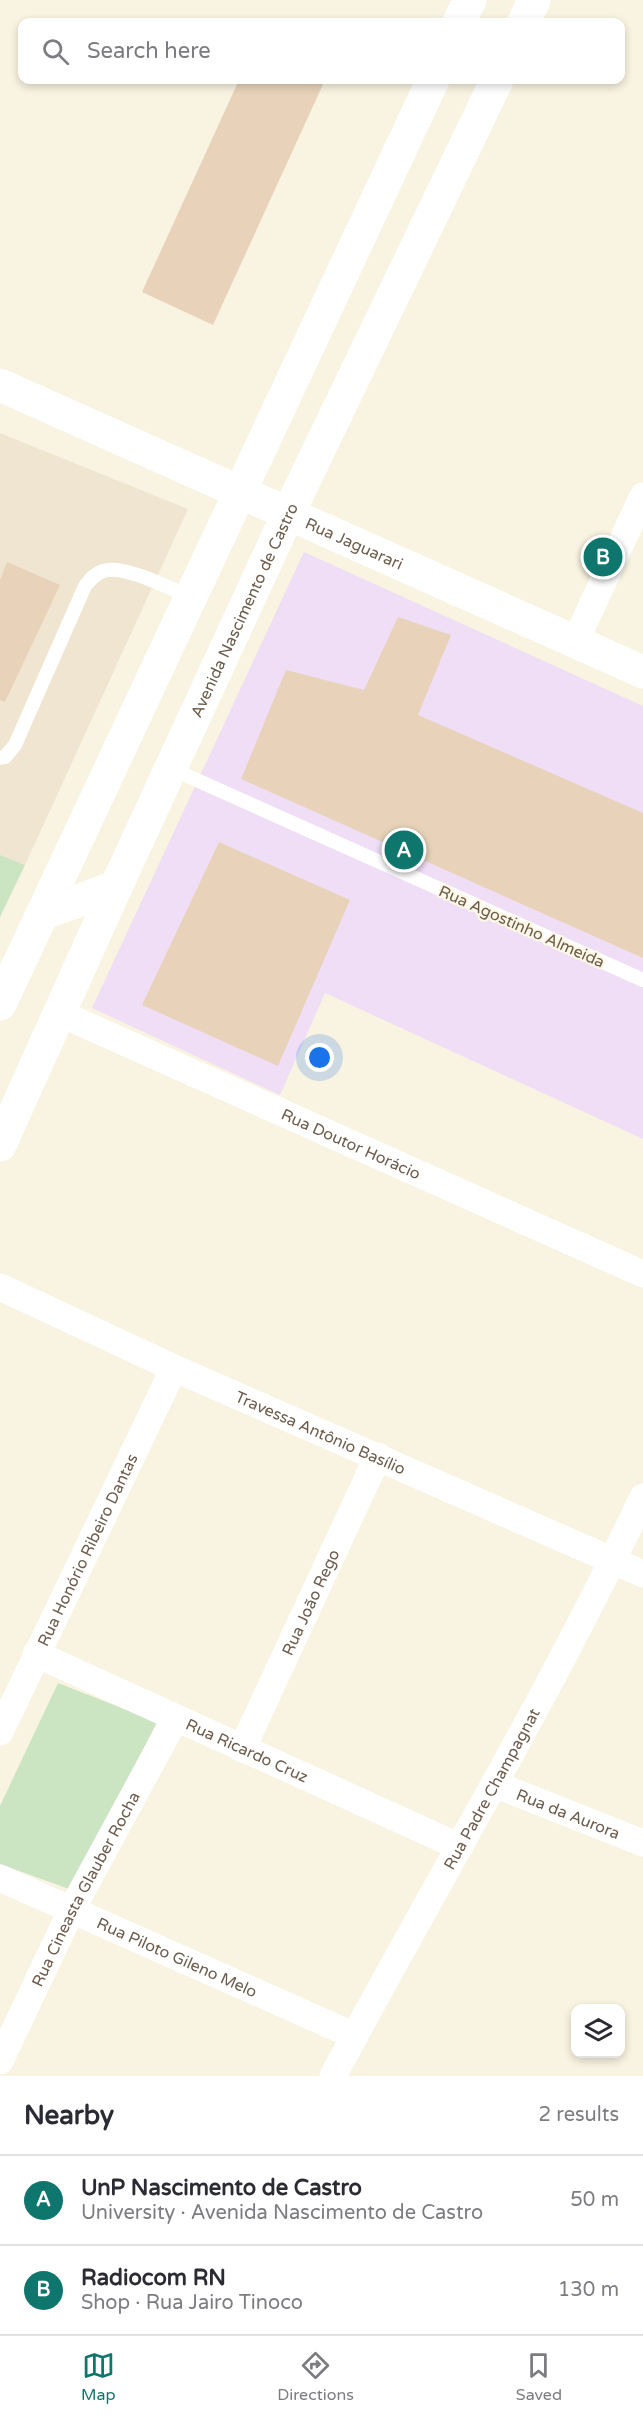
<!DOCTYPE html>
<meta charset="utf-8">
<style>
:root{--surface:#fff;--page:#f2f2f3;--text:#2b2b33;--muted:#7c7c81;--line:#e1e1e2;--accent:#0f766e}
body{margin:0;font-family:"Varela Round",sans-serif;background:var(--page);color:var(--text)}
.controls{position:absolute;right:18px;bottom:18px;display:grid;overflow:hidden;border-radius:12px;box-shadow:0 3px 9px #0003}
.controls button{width:54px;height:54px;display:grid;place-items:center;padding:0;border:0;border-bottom:2px solid var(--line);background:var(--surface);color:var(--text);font:30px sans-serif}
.you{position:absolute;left:320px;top:1058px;width:21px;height:21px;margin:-15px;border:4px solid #fff;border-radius:50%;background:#1a73e8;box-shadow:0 0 0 9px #1a73e833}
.badge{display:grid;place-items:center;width:39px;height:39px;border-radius:50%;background:var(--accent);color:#fff;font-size:20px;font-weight:700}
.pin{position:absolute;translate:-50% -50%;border:3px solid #fff;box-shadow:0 2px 6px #0006}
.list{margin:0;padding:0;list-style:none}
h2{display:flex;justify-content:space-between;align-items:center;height:78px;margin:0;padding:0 24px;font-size:26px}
h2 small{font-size:20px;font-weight:400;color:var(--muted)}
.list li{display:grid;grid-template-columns:39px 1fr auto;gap:18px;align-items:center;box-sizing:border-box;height:90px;padding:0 24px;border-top:2px solid var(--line)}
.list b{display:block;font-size:22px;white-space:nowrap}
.list p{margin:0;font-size:20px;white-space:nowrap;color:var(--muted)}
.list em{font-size:20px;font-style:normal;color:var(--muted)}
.icon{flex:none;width:33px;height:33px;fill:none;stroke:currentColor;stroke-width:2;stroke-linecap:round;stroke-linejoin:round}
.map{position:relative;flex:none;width:643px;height:2076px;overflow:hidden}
.search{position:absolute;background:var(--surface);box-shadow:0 3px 9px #0003;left:18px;right:18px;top:18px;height:66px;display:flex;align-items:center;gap:15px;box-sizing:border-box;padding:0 21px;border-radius:12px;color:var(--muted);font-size:22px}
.sheet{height:258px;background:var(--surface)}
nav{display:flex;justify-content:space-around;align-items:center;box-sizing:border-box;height:84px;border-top:2px solid var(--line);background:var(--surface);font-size:16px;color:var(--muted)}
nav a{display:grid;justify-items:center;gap:3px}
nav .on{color:var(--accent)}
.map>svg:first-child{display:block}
</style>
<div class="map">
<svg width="643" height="2076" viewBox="0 0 643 2076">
<rect width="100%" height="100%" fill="#f9f3e1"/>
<path fill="#f0e5d0" d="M0,433L188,509L25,865L0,855Z"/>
<path fill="#efdef5" d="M304,552L643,706V1139L325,993L280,1095L92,1008Z"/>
<g fill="#cbe4c2">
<path d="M0,855L25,865L0,917Z"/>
<path d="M58,1683L157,1722L72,1890L0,1864V1806Z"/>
</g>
<g fill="#e8d3ba">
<path d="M239,80H325L213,325L142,292Z"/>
<path d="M7,562L60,585L5,702L0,700V580Z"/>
<path d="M398,617L451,635L418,715L643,813V958L241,779L286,670L364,690Z"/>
<path d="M219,842L350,900L278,1066L142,1005Z"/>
</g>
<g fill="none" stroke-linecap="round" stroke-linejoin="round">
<g stroke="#fff" stroke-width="14">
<path d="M0,758L5,757L15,745L85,586C90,580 94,574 103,571C123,564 169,588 190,597"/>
<path d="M172,769L643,980"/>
</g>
<g stroke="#fff" stroke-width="27">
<path d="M575,642L643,496"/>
<path id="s1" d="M59,1013L643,1274"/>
<path id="s2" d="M0,1287L174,1368L643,1574"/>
<path id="s3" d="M36,1654L460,1847"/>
<path id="s4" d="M0,1732L174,1368"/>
<path id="s5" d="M242,1749L378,1456"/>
<path id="s6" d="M494,1784L643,1843"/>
<path id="s7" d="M0,1878L355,2036"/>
<path id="s8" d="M0,2061L72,1909L175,1719"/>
<path id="s9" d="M333,2076C436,1883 550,1695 643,1497"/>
</g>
<g stroke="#fff" stroke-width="33">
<path d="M459,22L470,0"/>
<path d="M524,22L534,0"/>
<path id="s10" d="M0,385L643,672"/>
<path d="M42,914L116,887"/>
<path d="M0,1004L433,80"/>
<path id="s11" d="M0,1145L116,887L289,512L497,80"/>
</g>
</g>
<g text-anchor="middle" stroke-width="4.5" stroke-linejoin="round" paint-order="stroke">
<g font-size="16" fill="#6d5b4b" stroke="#fdf7e6">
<text dy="6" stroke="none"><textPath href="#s10" startOffset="388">Rua Jaguarari</textPath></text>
<text dy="6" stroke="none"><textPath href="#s11" startOffset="588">Avenida Nascimento de Castro</textPath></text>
<text transform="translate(522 926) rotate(24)" y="6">Rua Agostinho Almeida</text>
<text dy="6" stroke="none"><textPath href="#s1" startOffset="320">Rua Doutor Horácio</textPath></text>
<text dy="6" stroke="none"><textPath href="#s2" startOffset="352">Travessa Antônio Basílio</textPath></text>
<text dy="6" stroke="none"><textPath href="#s4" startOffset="202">Rua Honório Ribeiro Dantas</textPath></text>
<text dy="6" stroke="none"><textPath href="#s5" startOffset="162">Rua João Rego</textPath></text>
<text dy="6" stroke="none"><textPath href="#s3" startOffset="232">Rua Ricardo Cruz</textPath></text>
<text dy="6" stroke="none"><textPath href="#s9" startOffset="328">Rua Padre Champagnat</textPath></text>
<text dy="6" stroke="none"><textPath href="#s6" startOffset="80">Rua da Aurora</textPath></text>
<text dy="6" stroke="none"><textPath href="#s8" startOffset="192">Rua Cineasta Glauber Rocha</textPath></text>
<text dy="6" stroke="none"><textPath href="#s7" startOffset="194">Rua Piloto Gileno Melo</textPath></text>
</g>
</g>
</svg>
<div class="controls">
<button><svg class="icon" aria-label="layers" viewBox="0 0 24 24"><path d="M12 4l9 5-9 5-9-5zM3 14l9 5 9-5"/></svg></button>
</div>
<div class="you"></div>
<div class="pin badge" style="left:404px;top:850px">A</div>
<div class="pin badge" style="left:603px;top:557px">B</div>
<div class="search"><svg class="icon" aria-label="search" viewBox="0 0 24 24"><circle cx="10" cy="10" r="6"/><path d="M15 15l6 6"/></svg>Search here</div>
</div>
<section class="sheet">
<h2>Nearby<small>2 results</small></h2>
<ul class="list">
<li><span class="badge">A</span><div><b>UnP Nascimento de Castro</b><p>University · Avenida Nascimento de Castro</p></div><em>50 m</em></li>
<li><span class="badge">B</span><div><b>Radiocom RN</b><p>Shop · Rua Jairo Tinoco</p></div><em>130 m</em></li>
</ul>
</section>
<nav>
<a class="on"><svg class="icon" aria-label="map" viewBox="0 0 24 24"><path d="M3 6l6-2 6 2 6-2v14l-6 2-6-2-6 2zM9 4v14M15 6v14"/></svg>Map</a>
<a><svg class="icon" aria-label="directions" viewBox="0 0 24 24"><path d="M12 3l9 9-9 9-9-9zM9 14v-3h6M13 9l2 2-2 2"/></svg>Directions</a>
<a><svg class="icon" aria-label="saved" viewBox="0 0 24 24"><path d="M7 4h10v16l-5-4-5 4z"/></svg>Saved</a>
</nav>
